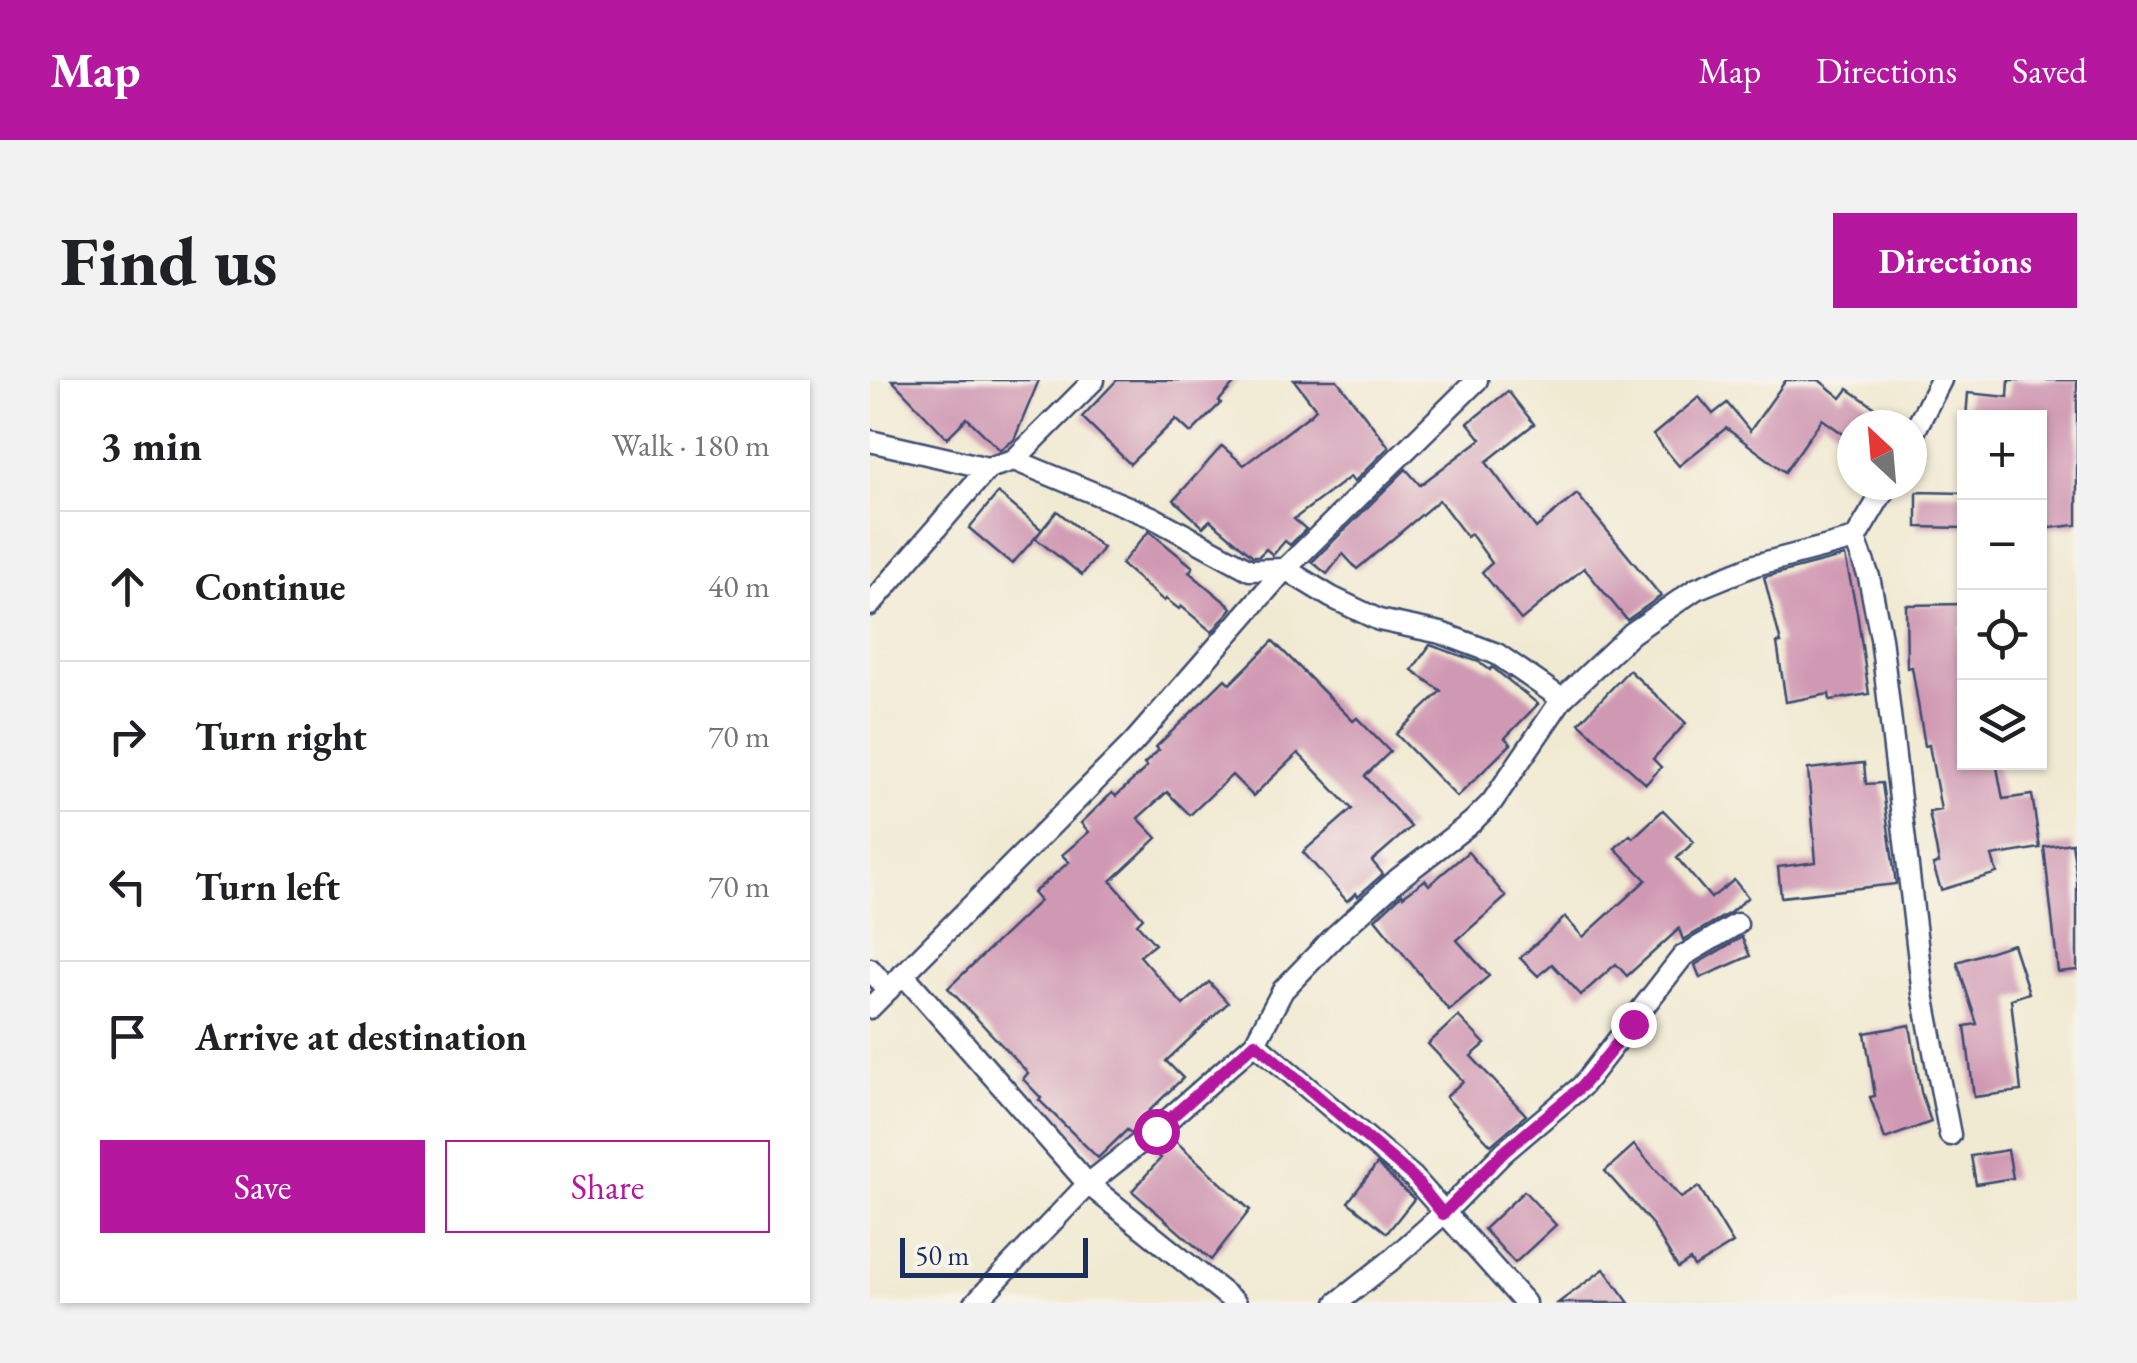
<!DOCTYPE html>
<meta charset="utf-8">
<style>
:root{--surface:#fff;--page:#f2f2f2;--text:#202124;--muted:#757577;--line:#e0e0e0;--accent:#b5179e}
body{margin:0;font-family:"EB Garamond",serif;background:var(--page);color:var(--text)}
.controls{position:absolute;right:30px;top:30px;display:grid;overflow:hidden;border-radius:0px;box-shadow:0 2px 8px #0004}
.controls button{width:90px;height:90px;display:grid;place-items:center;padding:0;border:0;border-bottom:2px solid var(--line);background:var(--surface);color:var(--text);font:50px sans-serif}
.compass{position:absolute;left:967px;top:30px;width:90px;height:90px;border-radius:50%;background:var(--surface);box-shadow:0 2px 8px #0004;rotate:334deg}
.scale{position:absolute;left:30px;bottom:25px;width:188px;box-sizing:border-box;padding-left:10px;border:5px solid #1b2f5e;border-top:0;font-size:28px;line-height:35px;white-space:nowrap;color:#1b2f5e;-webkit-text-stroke:8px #f7f3e8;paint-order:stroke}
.stop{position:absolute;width:30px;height:30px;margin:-22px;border:8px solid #b5179e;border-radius:50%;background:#fff}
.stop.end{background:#b5179e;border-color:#fff;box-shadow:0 2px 10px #0008}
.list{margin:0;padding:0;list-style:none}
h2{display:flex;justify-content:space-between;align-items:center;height:130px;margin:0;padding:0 40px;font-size:42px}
h2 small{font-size:32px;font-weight:400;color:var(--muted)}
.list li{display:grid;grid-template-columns:65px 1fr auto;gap:30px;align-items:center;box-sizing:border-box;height:150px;padding:0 40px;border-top:2px solid var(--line)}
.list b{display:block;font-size:38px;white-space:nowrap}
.list em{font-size:32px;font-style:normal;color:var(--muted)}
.actions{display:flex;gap:20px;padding:30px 40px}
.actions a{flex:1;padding:22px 0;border:2px solid var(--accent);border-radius:0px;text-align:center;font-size:35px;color:var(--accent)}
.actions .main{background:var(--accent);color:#fff}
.icon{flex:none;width:55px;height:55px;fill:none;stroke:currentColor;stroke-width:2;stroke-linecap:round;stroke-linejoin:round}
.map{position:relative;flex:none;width:1207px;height:923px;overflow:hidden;border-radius:0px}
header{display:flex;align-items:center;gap:60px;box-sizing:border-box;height:140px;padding:0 50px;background:var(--accent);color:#fff}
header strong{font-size:48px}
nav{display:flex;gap:55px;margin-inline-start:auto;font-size:35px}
.intro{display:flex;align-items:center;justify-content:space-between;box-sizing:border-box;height:240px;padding:0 60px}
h1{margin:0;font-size:70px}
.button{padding:25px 45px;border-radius:0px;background:var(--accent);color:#fff;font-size:35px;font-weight:700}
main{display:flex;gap:60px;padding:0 60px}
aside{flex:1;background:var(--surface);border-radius:0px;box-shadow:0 2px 8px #0004}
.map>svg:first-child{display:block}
</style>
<header>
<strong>Map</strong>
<nav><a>Map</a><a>Directions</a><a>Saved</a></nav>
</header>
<div class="intro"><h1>Find us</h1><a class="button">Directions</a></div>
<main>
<aside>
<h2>3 min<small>Walk · 180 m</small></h2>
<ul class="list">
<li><svg class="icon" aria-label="ahead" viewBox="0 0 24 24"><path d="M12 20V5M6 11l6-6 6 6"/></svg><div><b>Continue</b></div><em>40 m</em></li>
<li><svg class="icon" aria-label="right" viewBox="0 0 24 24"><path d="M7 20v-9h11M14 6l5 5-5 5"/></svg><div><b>Turn right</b></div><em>70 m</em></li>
<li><svg class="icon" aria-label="left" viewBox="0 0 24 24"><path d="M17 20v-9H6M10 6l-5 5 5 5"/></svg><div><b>Turn left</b></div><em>70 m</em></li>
<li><svg class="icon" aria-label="arrive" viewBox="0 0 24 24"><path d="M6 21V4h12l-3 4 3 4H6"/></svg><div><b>Arrive at destination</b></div></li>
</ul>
<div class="actions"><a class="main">Save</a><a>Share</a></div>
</aside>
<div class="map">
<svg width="1207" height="923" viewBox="0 0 1207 923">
<rect width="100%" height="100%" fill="#f7f3e8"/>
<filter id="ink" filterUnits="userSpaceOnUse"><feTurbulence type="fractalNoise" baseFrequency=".01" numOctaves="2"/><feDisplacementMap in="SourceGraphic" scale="20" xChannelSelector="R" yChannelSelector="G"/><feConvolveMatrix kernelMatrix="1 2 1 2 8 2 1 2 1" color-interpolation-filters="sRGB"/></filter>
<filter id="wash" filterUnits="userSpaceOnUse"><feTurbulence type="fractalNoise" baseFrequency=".0048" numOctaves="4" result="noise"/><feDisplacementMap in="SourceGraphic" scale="40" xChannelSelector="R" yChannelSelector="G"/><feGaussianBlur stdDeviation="2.25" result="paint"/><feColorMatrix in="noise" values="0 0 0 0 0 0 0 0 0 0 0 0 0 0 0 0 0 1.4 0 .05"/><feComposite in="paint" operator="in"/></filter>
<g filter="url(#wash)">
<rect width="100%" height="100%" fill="#f1ead3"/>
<g id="blocks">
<g fill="#d099b3">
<path d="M22,0H169L144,60L130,70L97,38L77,58Z"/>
<path d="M247,0H367L349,21L351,23L321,53L306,39L260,84L212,37Z"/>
<path d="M424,0H467L519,67L484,102L480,97L424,139L436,149L420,165L415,161L403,175L396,169L389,176H383L340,140L333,147L304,120L352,66L374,85L441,34L446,29Z"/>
<path d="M916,0H949L971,18L978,9L1030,45H982V60L952,39L915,92L856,48L809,86L783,55L829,17L843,34L857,23L880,51Z"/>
<path d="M1139,0H1207V145L1170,149V38H1096L1098,13L1138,17Z"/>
<path d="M638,11L664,44L616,82L666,148L707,114L791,216L757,240L714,188L651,240L612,192L622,183L601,154L597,157L569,120L487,189L473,174L457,194L442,182L536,89L550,105L611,59L598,43Z"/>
<path d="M1047,112L1094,113V148L1047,147Z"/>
<path d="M128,113L172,150L142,184L99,148Z"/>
<path d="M187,131L233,168L212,195L165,158Z"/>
<path d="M279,151L323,187L319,192L362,228L342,252L311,226L309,229L296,219L294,221L251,184Z"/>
<path d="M975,176L987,232L999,314L960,320L959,314L916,322L907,263H911L894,197Z"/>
<path d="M1094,224V246H1090L1091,303L1094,302V382H1126L1133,419L1162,415L1170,468L1122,476L1127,493L1071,510L1063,485L1069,483L1059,432L1071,430L1059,365L1055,366L1042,287L1037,288L1036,225Z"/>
<path d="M403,261L483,341L487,338L520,372L495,396L541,447L502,481L513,494L488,516L486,513L477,521L433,472L482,429L428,373L383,416L362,395L320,435L297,412L268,438L287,458L241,501L273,538L267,544L285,564L270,576L313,625L339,602L358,623L296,681L313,698L275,735L279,738L261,753L257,750L228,778L169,720L171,718L153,699L158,693L78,608L170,521L163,513L199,482L192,475L219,452L211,443L242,413L246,416L277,387L274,384L289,370L286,367L355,299L360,304Z"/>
<path d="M560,265L609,282L620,290L622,287L668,324L635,358L641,364L587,417L526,354L571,311L542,290Z"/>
<path d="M759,290L816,343L783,379L791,387L776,404L709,343Z"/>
<path d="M994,383L996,404L1012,403L1026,504L911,517L908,487L946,482L938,389Z"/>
<path d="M793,430L824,462L807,478L841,518L864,500L878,517L861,532L813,560L809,549L757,596L746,584L711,615L682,584L668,596L650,578L695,537L713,557L776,500L745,468L760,455L763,458Z"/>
<path d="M1202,463L1207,498V590L1188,592L1174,467Z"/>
<path d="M598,472L636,517L587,560L619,596L579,630L505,539L532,514L533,516L555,500L559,505Z"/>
<path d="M872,557L880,576L830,598L825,585Z"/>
<path d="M1143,564L1159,613L1141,619L1151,711L1104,717L1095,646L1107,644L1087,582Z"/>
<path d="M588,636L615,664L601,676L656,735L621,765L576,717L593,701L558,664Z"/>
<path d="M1040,645L1051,712L1061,742L1015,759L1000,717L1005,716L995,653Z"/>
<path d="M300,756L380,830L341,880L262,811L291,778L282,771Z"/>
<path d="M764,765L811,818L829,807L863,863L824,887L820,880L808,888L781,843L735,791Z"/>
<path d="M1138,770L1143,798L1106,804L1101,776Z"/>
<path d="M507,784L544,819L517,853L478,822Z"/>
<path d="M654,811L686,845L645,883L614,849Z"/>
<path d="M734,889L759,923H688Z"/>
</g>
</g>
</g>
<g filter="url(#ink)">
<use href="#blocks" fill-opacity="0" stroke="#3b4b70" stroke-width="2.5"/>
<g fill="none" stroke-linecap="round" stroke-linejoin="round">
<g stroke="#3b4b70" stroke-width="25">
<g id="minor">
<path d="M1042,56L1071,0"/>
<path d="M0,61L118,88L144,80L282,137L380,190L415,189L461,217L509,240L571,253L627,274L692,319"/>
<path d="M144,80L224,0"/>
<path d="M985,159L999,197L1011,258L1053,614L1080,755"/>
<path d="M0,225L118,88"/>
<path d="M0,589L18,610"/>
<path d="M33,594L218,804L366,923"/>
<path d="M0,628L263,363L415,189L607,0"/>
<path d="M385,663L543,797L655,923"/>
<path d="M105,923L218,804L285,751L385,663L413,610L465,556L528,499L602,442L622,422L692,319L762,253L826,209L885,185L985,159L1017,105"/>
<path d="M467,923L519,882L573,834L634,772L712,706L813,576L867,544"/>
</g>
</g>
<use href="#minor" stroke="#fff" stroke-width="20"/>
</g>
</g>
<g fill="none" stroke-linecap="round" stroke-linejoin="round" filter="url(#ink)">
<path stroke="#b5179e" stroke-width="12" d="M286,751L385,663L543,797L573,834L634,772L712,706L763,644"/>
</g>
</svg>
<div class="controls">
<button>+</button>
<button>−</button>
<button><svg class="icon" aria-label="locate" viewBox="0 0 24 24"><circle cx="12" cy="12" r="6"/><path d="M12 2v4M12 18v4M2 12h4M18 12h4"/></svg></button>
<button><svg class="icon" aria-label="layers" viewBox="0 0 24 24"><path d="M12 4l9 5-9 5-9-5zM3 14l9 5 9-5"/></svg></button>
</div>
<svg class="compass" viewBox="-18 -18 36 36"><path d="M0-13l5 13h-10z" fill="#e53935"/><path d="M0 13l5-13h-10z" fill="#757577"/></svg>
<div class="scale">50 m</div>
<div class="stop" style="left:286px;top:751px"></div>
<div class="stop end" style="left:763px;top:644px"></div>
</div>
</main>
